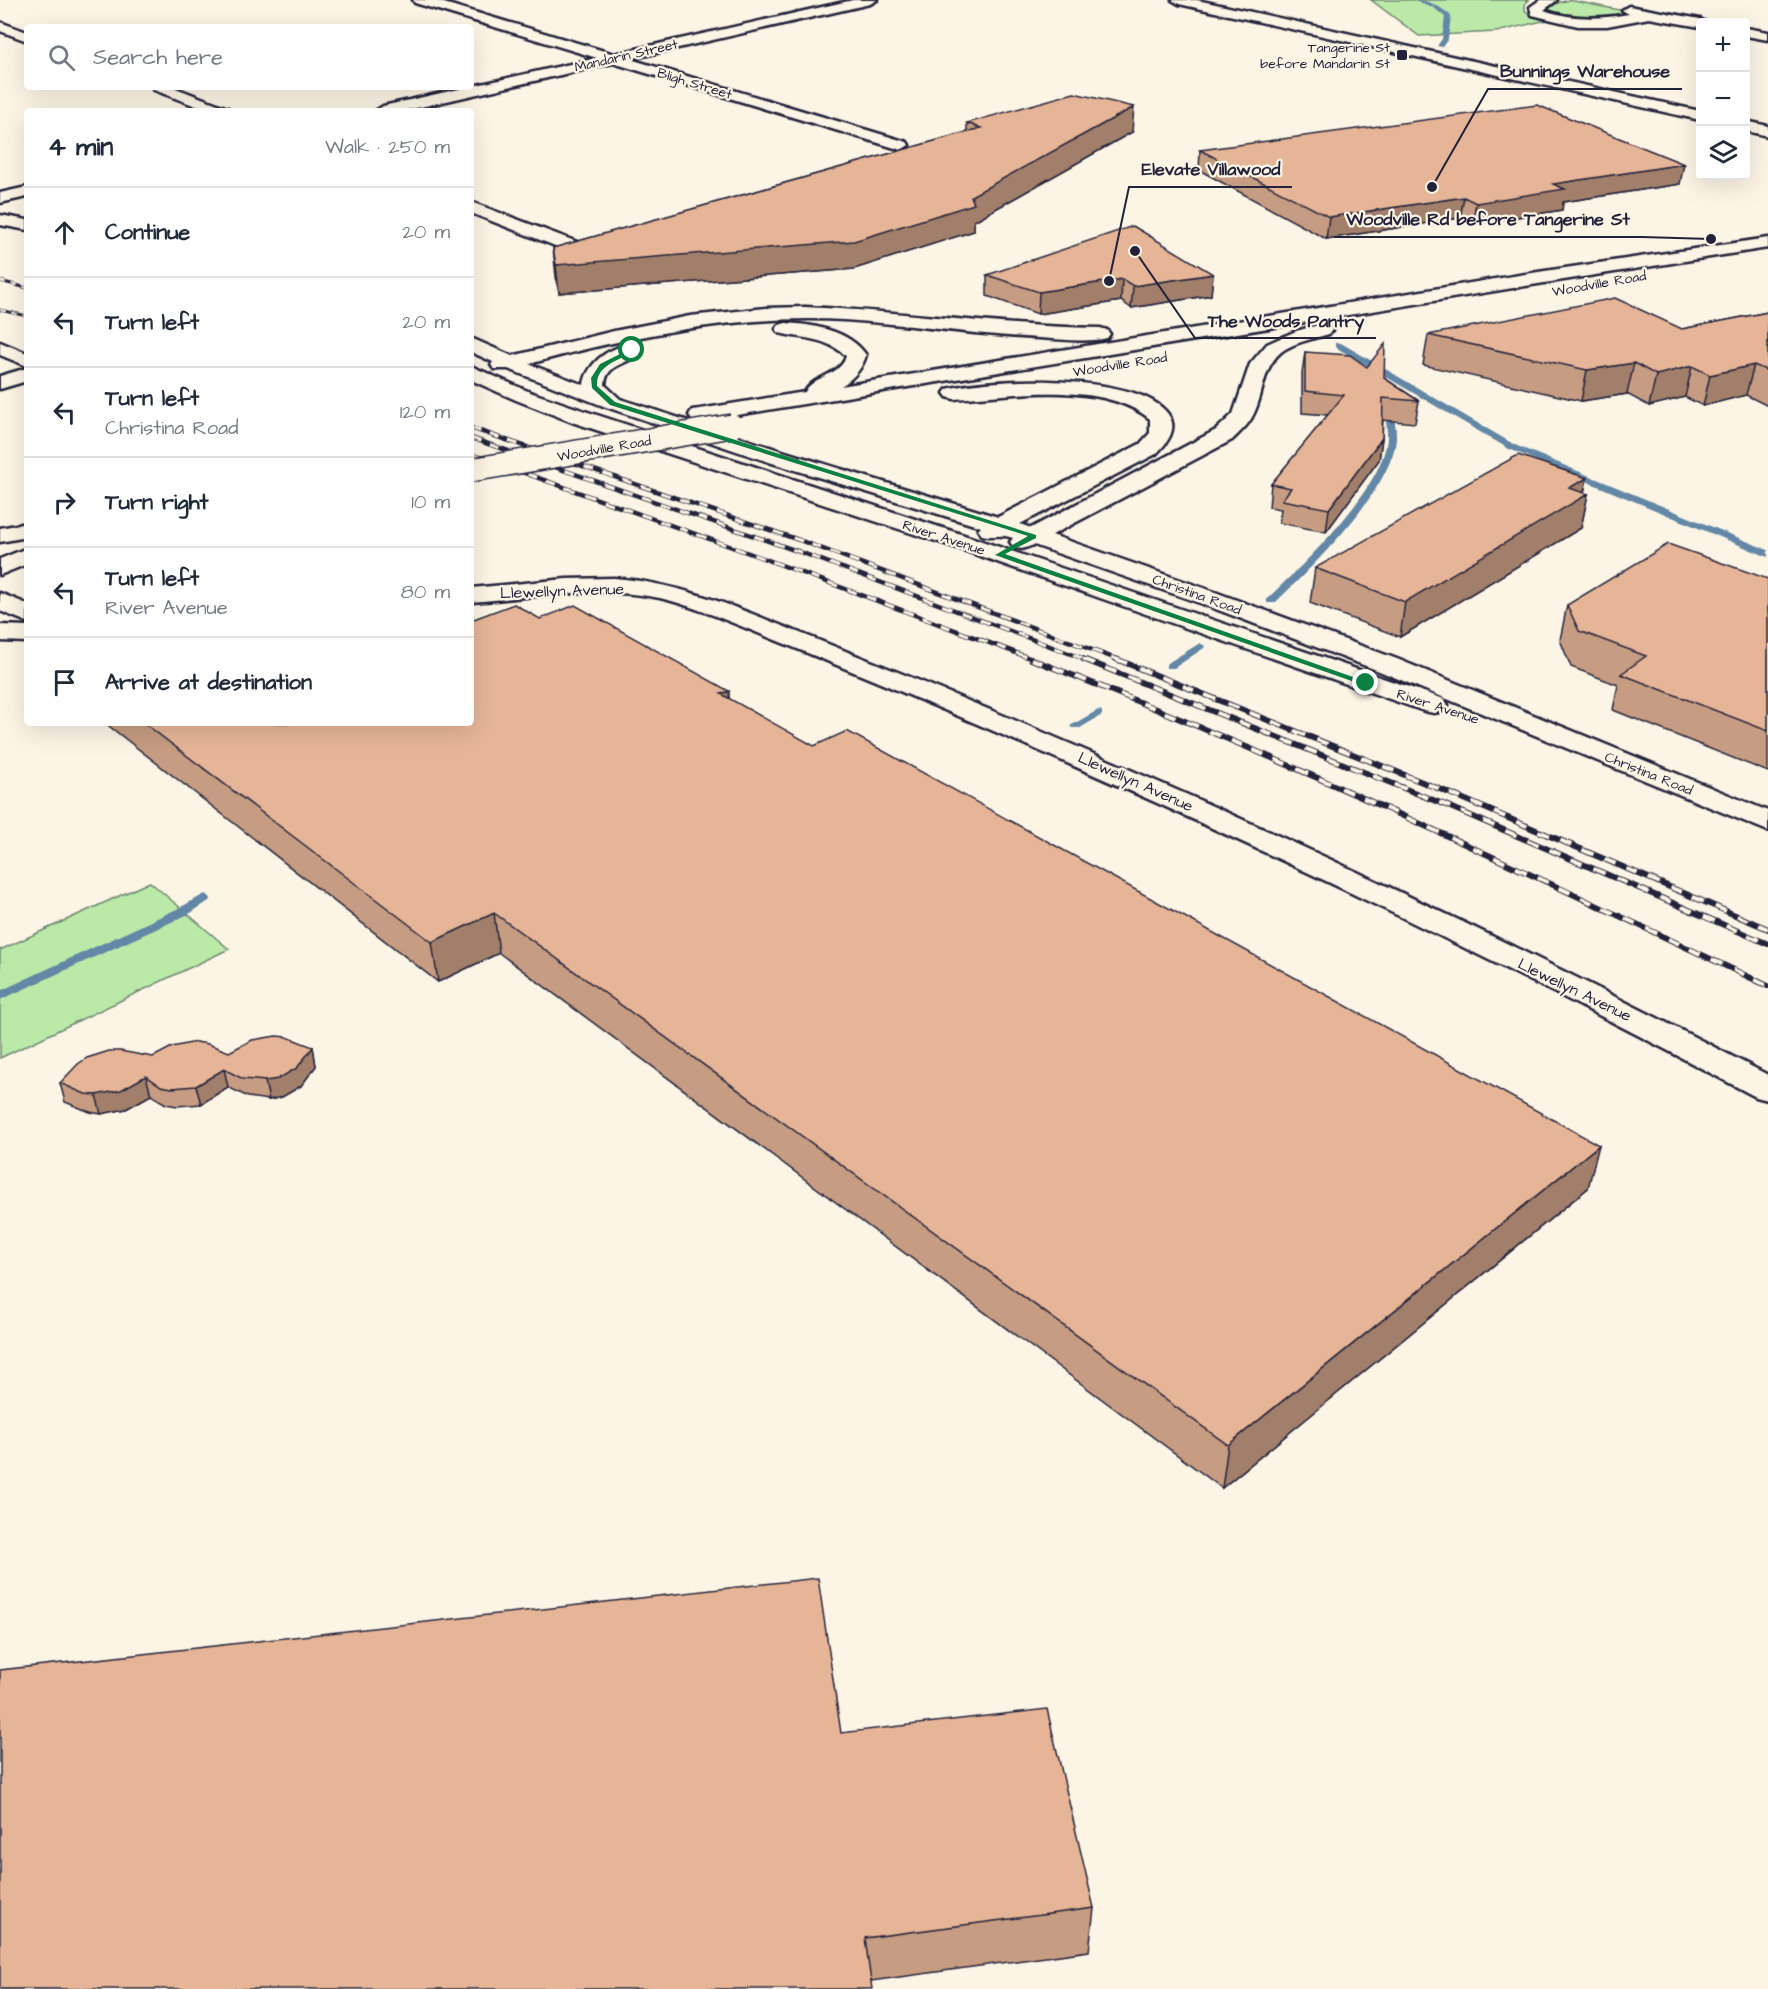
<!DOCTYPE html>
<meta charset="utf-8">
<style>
:root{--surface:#fff;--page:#f6f6f7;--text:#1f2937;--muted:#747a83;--line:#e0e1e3}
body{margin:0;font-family:"Architects Daughter",sans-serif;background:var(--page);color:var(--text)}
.controls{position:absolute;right:18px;top:18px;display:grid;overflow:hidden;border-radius:6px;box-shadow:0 6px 24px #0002}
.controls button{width:54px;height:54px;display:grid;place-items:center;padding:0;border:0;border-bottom:2px solid var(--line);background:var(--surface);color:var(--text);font:30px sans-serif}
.stop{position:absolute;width:18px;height:18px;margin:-14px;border:4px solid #0b8043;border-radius:50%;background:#fff}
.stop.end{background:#0b8043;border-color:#fff;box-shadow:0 2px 6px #0008}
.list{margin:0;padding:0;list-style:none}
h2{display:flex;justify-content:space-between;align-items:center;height:78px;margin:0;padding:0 24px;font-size:26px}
h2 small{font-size:20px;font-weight:400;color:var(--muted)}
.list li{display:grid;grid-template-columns:39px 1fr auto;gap:18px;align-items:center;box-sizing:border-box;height:90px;padding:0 24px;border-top:2px solid var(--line)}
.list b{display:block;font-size:22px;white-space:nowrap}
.list p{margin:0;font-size:20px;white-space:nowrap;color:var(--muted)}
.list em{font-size:20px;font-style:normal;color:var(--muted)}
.icon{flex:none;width:33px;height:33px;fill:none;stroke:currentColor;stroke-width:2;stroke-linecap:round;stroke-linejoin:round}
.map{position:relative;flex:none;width:1768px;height:1989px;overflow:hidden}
.search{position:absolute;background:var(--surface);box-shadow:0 6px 24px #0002;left:24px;top:24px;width:450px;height:66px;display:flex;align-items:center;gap:15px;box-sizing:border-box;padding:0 21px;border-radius:6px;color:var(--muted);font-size:22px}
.panel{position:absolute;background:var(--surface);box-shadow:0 6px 24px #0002;left:24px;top:108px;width:450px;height:618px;border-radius:6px}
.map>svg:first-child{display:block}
</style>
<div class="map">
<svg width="1768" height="1989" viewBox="0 0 1768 1989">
<rect width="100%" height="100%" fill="#fcf5e5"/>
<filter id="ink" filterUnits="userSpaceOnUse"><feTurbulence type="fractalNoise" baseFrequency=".0167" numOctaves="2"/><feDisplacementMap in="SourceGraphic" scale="12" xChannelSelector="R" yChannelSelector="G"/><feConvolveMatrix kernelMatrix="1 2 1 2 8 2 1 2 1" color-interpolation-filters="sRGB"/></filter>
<g filter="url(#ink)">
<g fill="#bae9a8" stroke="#6e8672" stroke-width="1.5">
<path d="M1371,0H1529L1525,4V11L1547,20L1496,32L1419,36Z"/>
<path d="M1569,0L1629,12C1610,17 1563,27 1549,8L1558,3Z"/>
<path d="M150,882L229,949L0,1058V950Z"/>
</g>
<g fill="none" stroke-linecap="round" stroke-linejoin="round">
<g fill="#6387a6" fill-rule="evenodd">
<path d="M1415,0C1429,0 1441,7 1451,16L1448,39L1442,47L1437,46L1442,39L1445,17L1434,8Z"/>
<path d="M1335,343H1341L1515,445L1768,550V557L1509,449L1335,347Z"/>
<path d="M1387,401L1391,404C1394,417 1398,432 1395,446C1384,497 1312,567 1275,603H1267V599C1305,563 1375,496 1386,446C1389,432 1385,417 1383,404Z"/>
<path d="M1200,643L1205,646L1204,648L1174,668H1166V664Z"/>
<path d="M1098,710L1102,711V715L1080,728H1072L1070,726Z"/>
<path d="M205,894L211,898L209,901L189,914L0,1000V991L179,908Z"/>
</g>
<g stroke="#22223b" stroke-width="5">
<g id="minor">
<path d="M413,0H434L614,54L853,0H877L870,4L630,59L907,142L909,145L901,150L895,148L613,63L403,111H375L383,106L597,58L415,3Z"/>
<path d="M1172,0H1197L1700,111V120L1179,4Z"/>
<path d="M1540,0H1557L1544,10C1572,20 1600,19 1629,14L1622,10L1629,6L1700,19L1706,22H1700V27L1649,18L1607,26H1578L1532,15L1530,7Z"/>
<path d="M0,22L27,32V41L0,31Z"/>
<path d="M1746,28L1768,32V40L1746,36Z"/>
<path d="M152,87H173L228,108L231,111H209L154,90Z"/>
<path d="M1746,121L1768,126V136L1746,131Z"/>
<path d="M27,187V197L0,203V193Z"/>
<path d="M471,202L580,243L583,247L580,251H568L471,213Z"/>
<path d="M0,342L27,353V366L0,355Z"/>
<path d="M27,368V381L0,389V376Z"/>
<path d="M614,578C679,583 735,607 795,631C844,650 893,670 942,690C1224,806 1498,934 1768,1075V1100L1756,1097C1416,916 1071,757 713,615C696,609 678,602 660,598C598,586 534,597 471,602V588L566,579Z"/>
<path d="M0,625L27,626V642L0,641Z"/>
</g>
</g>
<g stroke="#22223b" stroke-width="5">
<g id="major">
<path d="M0,215L27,220V230L0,225Z"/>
<path d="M1768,238V248L1538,284L700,421L692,420L689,415L692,410L700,409L805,392C813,375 840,377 846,356C826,337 803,339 779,333L776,329L779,325L786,323C814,325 849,330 866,355C862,369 854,378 841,386L1538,272Z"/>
<path d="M805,307C904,311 1001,327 1100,328L1107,330L1110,334L1107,338C1086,343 1060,339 1039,338C974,335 909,324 844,320C737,314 631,336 529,364L584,385C586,362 617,340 639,346L642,350C631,366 606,361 605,385L620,399L785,452L998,517L1140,444L1150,433V419C1101,380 1013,395 954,399L947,397L944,393L947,389C992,377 1139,373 1168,414C1179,429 1167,443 1156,454L1020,524L1031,528L1216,430L1233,414L1250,364L1267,344L1296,331L1322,324L1329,326L1332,330L1329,334C1313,339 1294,342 1281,352C1263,367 1264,392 1255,411C1250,424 1241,431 1232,440L1052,535L1215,592L1397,659L1768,811V831L1379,671L1197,602L1034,545L1022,549L1014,547L1010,542L1013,538C1001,533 993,538 982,535L978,530L981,527L769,462L606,407L508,369H494L491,365L493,362L471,352V338L512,356L614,331L690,316L766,308Z"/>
<path d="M471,366L530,392L588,412L973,538L1444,699L1448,705L1444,711L1434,713L1424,711L957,548L572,422L516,400L471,380Z"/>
<path d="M27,523V537L0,542V528Z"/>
<path d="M27,548V564L0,575V559Z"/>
<path d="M0,593L27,604V622L0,611Z"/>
</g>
</g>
<use href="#minor" fill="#fcf5e5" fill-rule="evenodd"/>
<use href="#major" fill="#fcf5e5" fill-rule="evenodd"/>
<g stroke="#22223b" stroke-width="3">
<g id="rail-far2">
<path d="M0,281L27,288"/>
<path d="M0,310L27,316"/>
</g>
</g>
<g stroke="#22223b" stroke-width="4.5">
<g id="rail-far1">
<path d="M471,428L799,540L1119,660"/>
<path d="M471,438L800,552L1087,660"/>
<path d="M471,454L760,557L1035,660"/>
</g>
</g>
<g stroke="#22223b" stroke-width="6">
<g id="rail">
<path d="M1031,659C1282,756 1525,871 1768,986"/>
<path d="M1083,659L1448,806L1768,944"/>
<path d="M1116,659L1447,792L1768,929"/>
</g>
</g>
<use href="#rail-far2" stroke="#fcf5e5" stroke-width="2" stroke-dasharray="6" stroke-linecap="butt"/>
<use href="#rail-far1" stroke="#fcf5e5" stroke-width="3" stroke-dasharray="10" stroke-linecap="butt"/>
<use href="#rail" stroke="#fcf5e5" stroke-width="4" stroke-dasharray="12" stroke-linecap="butt"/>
<g stroke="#22223b" stroke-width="26" stroke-linecap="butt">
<path id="major-bridge" d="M471,470L732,426"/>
</g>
<use href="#major-bridge" stroke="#fcf5e5" stroke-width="23"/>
</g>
<g fill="#c69c82" stroke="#22223b" stroke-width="1.5">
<path d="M967,123L1132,132L974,221V231L854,269L559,293L556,277L553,248L967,132Z"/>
<path d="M1200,150L1680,184L1563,202L1562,210L1472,224L1460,218L1326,239L1199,170Z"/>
<path d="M1213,274L1211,295L1131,308L1121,301L1038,314L987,296V275Z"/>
<path d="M1768,312V406L1746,395L1703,406L1685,397L1649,406L1627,394L1581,401L1423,365L1428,335L1682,329Z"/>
<path d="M1305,352L1384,378L1419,401L1415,423L1383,420L1382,438L1379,460L1326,532L1279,523L1281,509L1269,507L1271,484L1328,415L1302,413V373Z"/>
<path d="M1587,478L1584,493L1588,494L1581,528L1400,637L1310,603L1315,568Z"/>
<path d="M1768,579V772L1613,710L1618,685L1571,667L1560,640L1567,605Z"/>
<path d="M540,619L729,699L1588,1188L1222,1488L499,953L438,982L105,723H471Z"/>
<path d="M313,1047L316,1066L301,1086L282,1097L269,1100L248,1097L228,1087L201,1104L177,1106L166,1104L151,1095L126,1109L101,1114L90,1112L65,1102L60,1083L153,1057Z"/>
<path d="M841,1733L1094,1908L1089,1951L871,1981L0,1989Z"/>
</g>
<g fill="#a17f6a" stroke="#22223b" stroke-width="1.5">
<path d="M1134,107L1132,132L974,221V231L854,269L559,293L556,265L971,196Z"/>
<path d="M1684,164L1680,184L1563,202L1562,210L1472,224L1476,203L1553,184Z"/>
<path d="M1464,197L1460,218L1326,239L1329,217Z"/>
<path d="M1213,274L1211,295L1131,308L1133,286Z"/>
<path d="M1122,279L1121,301L1038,314L1039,292Z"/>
<path d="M1634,363L1627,394L1581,401L1587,370Z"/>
<path d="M1754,365L1746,395L1703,406L1710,375Z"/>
<path d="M1692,366L1685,397L1649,406L1656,375Z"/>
<path d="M1382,438L1379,460L1326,532L1329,509Z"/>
<path d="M1587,478L1583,497L1588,494L1581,528L1400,637L1405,602L1569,488Z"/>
<path d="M729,691L730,728L721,694Z"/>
<path d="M494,913L499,953L438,982L432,942Z"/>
<path d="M313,1047L316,1066L301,1086L282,1097L269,1100L265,1081Z"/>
<path d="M224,1069L228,1087L201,1104L196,1086Z"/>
<path d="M146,1076L151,1095L126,1109L101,1114L96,1095Z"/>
<path d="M1599,1145L1588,1188L1222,1488L1228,1445Z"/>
</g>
<g fill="#e6b597" stroke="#22223b" stroke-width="1.5">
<path d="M1074,93L1134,107L971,196L974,204L854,241L556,265L553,248L981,128L967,123Z"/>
<path d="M1537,105L1684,164L1553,184L1565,189L1476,203L1464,197L1329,217L1200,150Z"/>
<path d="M1133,226L1213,274L1133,286L1122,279L1039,292L987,275Z"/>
<path d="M1615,298L1682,329L1768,312V371L1754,365L1710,375L1692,366L1656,375L1634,363L1587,370L1428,335Z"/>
<path d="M1385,344L1384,378L1419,401L1383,398L1382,438L1329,509L1282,500L1291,488L1271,484L1344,395L1305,391V352L1350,355L1367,367Z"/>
<path d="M1518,455L1587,478L1569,488L1588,494L1405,602L1315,568Z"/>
<path d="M1668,544L1768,579V731L1621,674L1646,656L1579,631L1567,605Z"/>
<path d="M514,604L540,619L575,605L729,691L721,694L814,746L847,731L1599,1145L1228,1445L494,913L432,942L144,723H471V620Z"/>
<path d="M276,1036L287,1037L313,1047L297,1068L278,1079L265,1081L243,1079L224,1069L196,1086L172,1088L161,1086L146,1076L121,1090L96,1095L85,1094L60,1083L78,1064L87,1058L109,1051H120L153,1057L172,1047L196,1042L208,1044L229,1052L252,1040Z"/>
<path d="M818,1578L841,1733L1047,1709L1094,1908L865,1938L872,1989H0V1670Z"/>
</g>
</g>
<path fill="#0b8043" d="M630,349L635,350C620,361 596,364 597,386L615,402L1036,535V538L1005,554L1370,683L1363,685L995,555L1028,536L610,405L592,388L591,378L600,364Z"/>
<rect fill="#22223b" stroke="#fcf5e5" stroke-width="2" x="1396" y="49" width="12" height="12" rx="3"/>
<g text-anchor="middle" stroke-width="4.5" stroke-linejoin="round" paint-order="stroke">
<g font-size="14" fill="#22223b" stroke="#fcf5e5" text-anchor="end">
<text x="1390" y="52">Tangerine St<tspan x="1390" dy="16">before Mandarin St</tspan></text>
</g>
<g font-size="14" fill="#22223b" stroke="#fcf5e5">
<text transform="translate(626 55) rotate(-13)" y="5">Mandarin Street</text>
<text transform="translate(695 83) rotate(17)" y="5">Bligh Street</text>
<text transform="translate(1599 283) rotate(-10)" y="5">Woodville Road</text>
<text transform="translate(1120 364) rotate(-9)" y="5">Woodville Road</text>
<text transform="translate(604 448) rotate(-10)" y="5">Woodville Road</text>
<text transform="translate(944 537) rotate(18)" y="5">River Avenue</text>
<text transform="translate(1197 594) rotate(20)" y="5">Christina Road</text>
<text transform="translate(1438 706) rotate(18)" y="5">River Avenue</text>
<text transform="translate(1649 773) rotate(22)" y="5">Christina Road</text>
</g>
<g font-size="16" fill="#22223b" stroke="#fcf5e5">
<text transform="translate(562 590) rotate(-2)" y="6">Llewellyn Avenue</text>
<text transform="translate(1136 781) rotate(24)" y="6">Llewellyn Avenue</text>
<text transform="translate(1575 989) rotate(26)" y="6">Llewellyn Avenue</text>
</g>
</g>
<path fill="none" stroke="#22223b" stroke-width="2" d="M1432 187L1488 89H1682M1109 281L1129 187H1292M1711 239L1642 237H1334M1135 251L1195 338H1376"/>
<g fill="#22223b" stroke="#fcf5e5" stroke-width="2">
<circle cx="1432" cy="187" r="6"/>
<circle cx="1109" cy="281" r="6"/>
<circle cx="1711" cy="239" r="6"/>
<circle cx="1135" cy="251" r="6"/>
</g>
<g font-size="18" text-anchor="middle" font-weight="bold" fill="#22223b" stroke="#fcf5e5" stroke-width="4.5" stroke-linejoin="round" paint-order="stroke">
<text x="1585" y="77">Bunnings Warehouse</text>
<text x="1211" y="175">Elevate Villawood</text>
<text x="1488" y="225">Woodville Rd before Tangerine St</text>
<text x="1286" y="327">The Woods Pantry</text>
</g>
</svg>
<div class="controls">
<button>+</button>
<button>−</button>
<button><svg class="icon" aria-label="layers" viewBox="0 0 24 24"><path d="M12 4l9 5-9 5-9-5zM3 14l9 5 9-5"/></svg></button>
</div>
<div class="stop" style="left:632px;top:350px"></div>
<div class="stop end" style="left:1366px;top:683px"></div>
<div class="search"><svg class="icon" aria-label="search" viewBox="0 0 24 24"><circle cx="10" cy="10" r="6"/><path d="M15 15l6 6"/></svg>Search here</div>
<section class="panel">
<h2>4 min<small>Walk · 250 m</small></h2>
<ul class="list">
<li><svg class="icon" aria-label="ahead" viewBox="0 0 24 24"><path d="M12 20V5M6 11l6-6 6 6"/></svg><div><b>Continue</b></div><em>20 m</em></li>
<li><svg class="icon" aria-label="left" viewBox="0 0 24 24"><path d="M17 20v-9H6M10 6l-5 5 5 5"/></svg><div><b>Turn left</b></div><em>20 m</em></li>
<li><svg class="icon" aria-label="left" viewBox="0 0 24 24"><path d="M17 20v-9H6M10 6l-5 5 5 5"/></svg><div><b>Turn left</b><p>Christina Road</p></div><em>120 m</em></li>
<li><svg class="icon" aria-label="right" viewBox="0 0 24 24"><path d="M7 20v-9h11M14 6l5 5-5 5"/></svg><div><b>Turn right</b></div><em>10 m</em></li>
<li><svg class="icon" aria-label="left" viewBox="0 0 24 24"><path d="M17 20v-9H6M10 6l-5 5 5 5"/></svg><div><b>Turn left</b><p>River Avenue</p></div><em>80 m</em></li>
<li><svg class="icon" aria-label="arrive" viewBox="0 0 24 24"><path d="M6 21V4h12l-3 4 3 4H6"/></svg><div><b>Arrive at destination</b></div></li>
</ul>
</section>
</div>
